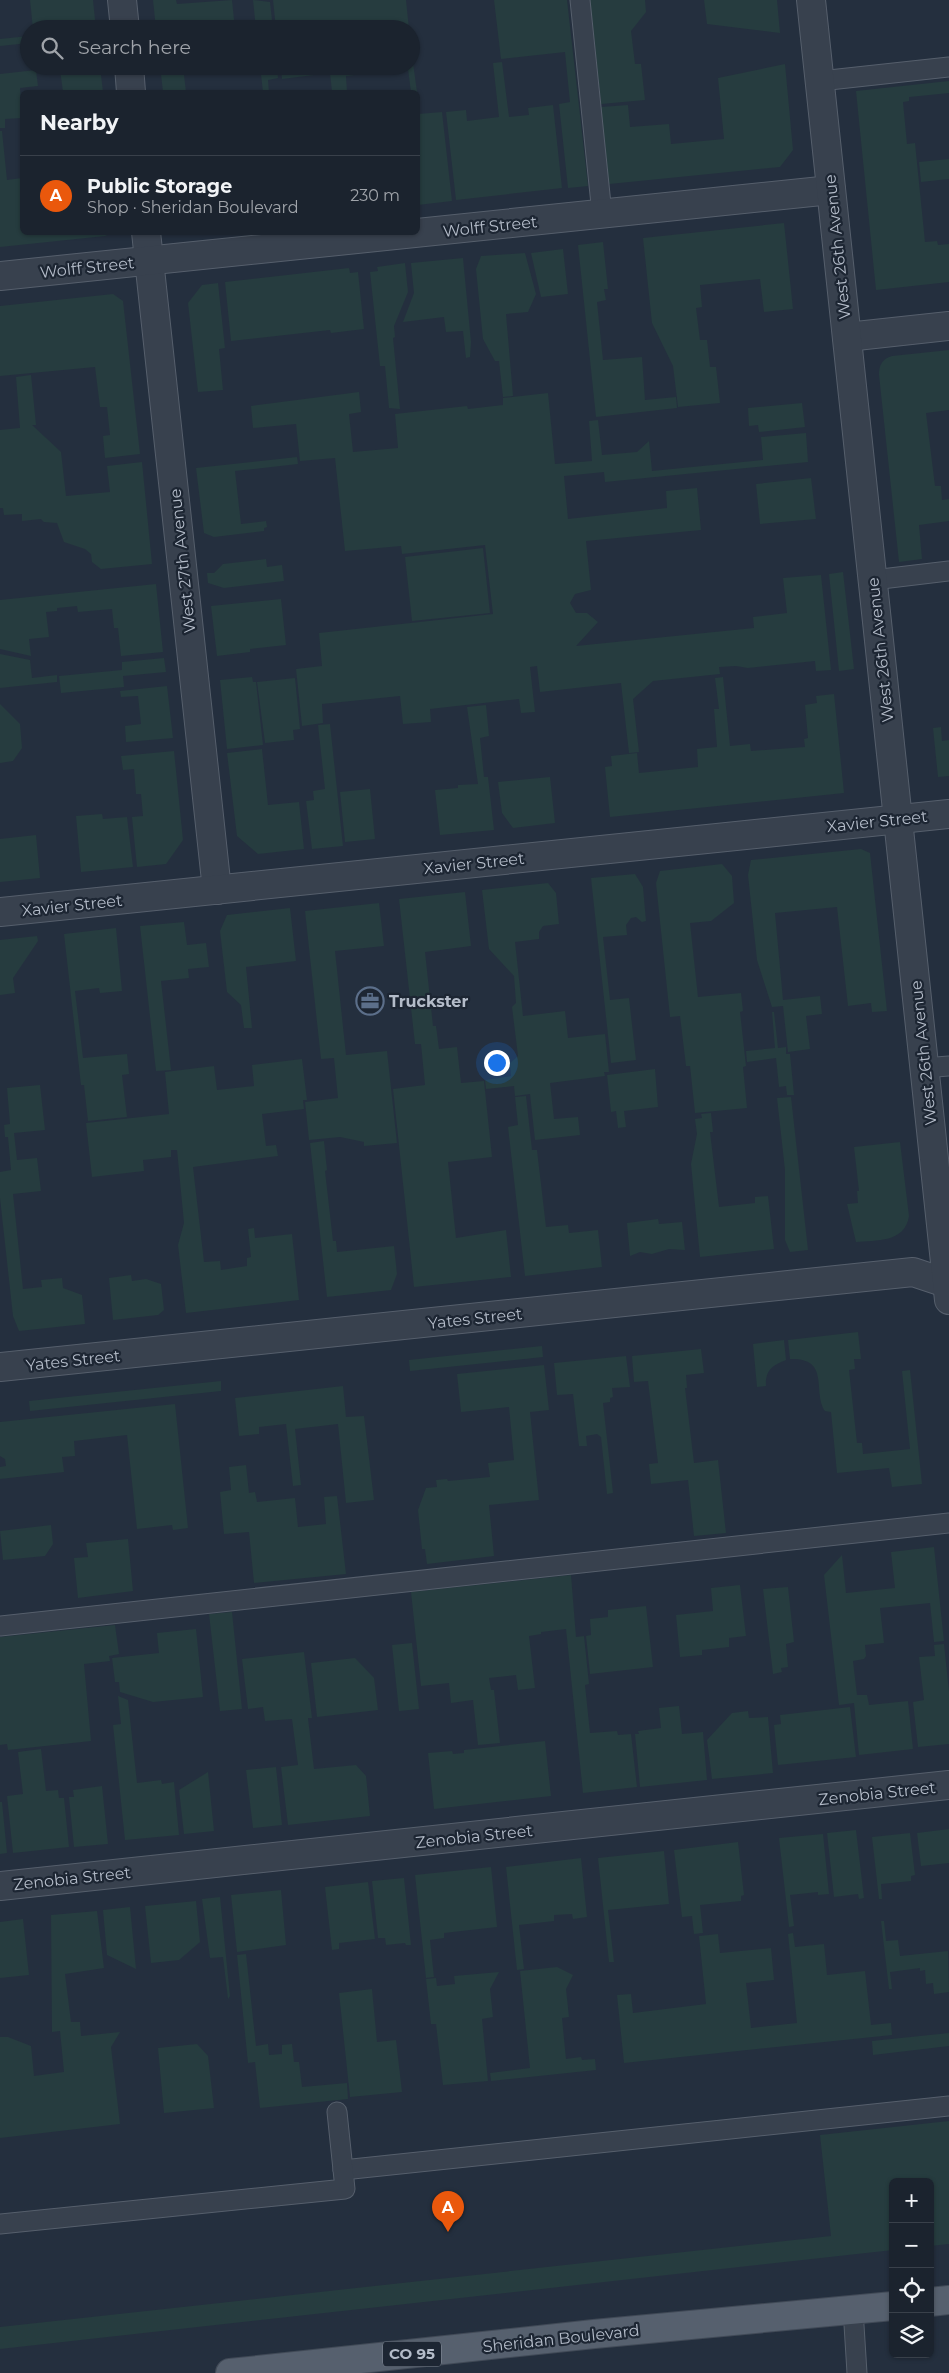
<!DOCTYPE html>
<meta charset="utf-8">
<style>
:root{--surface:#1b232e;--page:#242b36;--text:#f1f3f6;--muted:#a0a4aa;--line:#39404a;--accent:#ea580c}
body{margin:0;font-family:Montserrat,sans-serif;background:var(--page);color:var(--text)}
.controls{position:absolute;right:15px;bottom:15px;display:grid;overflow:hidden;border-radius:8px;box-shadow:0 1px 4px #0004}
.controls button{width:45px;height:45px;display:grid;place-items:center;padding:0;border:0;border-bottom:1px solid var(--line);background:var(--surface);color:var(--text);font:25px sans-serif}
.you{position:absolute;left:496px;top:1062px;width:18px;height:18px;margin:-12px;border:4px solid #fff;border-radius:50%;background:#1a73e8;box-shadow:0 0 0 8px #1a73e833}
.badge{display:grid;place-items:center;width:32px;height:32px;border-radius:50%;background:var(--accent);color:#fff;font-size:16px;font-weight:700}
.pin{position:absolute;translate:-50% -41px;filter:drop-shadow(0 1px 2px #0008)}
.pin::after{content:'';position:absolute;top:26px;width:18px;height:15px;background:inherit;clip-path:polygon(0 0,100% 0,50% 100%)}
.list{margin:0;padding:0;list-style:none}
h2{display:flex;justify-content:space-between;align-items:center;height:65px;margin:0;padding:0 20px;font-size:21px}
h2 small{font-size:16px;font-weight:400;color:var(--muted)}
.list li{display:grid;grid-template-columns:32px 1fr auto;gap:15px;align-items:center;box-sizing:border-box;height:80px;padding:0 20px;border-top:1px solid var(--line)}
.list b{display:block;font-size:19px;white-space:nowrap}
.list p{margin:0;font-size:16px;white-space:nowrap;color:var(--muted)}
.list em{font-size:16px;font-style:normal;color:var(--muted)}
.icon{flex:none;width:28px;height:28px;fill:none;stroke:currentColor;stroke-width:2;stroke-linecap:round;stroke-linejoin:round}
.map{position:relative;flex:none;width:949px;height:2373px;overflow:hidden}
.search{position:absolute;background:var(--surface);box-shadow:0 1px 4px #0004;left:20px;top:20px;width:400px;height:55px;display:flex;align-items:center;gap:12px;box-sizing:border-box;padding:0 18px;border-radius:28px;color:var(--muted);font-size:19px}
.panel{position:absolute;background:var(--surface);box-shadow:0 1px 4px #0004;left:20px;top:90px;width:400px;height:145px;border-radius:8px}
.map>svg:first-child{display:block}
</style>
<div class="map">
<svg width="949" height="2373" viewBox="0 0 949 2373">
<rect width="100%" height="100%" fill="#242f3e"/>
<g fill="#263c3f">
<path d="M30,0H93L96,29H33Z"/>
<path d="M153,0H176L177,4L232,0L235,29H156Z"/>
<path d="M253,0L270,2L273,29H256Z"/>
<path d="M273,0H406L409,29H276Z"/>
<path d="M494,0H567L588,186L568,188L559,104L570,102L565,52L501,59Z"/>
<path d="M590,0H645L646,12L631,31L635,64H641L645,100L601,104Z"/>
<path d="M704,0H777L780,33L707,24Z"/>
<path d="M29,36V43L0,46V39Z"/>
<path d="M411,48L417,92H411L408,69L346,76L347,92H332L330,73L282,79L281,66H411Z"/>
<path d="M502,62L509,117L529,115L528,108L553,105L562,188L456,200L446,112L466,110L467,121L499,117L493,63Z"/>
<path d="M785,64L793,150L780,167L609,184L601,107L628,105L630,127L669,124L671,144L724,139L718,78Z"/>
<path d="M70,66H100L103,92H63L60,70Z"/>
<path d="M160,66H183L186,92H163Z"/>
<path d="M260,66H277L278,78L268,80L269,92H263Z"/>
<path d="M36,70L38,86L20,88L22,118L5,119V128H0V74Z"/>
<path d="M949,81V93L909,97V101L903,102L907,144L915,143L925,242L937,241L938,245L949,244V282L876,290L856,91Z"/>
<path d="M442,112L452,201L418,205V114Z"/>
<path d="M0,131H2L7,180L22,178V232L111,233L105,236L0,247Z"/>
<path d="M949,159V179L921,182L919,162Z"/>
<path d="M784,223L793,309L764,312L760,279L700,285L702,307L696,308L700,340H707L710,367H716L720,403L678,407L673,366L652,323L643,238Z"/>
<path d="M603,242L608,289H604L606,300L597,302L603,360L642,357L645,400L676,397L677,408L596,417L578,245Z"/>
<path d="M563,249L568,294L541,297L531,253Z"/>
<path d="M525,253L536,294L528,312L506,314L513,396L503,397L499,361H495L483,339L476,269L481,256Z"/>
<path d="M463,258L471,342L470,357L466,358L463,331L446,332L444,317L403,322L414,293L411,263Z"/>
<path d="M405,263L408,292L394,326L395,337L393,338L400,409L389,408L385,366H380L370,272L378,271L377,267Z"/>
<path d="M349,268L350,273L358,272L364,329L331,333L330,330L231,341L225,282Z"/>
<path d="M218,283L225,348L219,349L223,390L198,392L188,303L202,285Z"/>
<path d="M113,294L123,301L140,454L105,458L103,436L110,435L107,407H100L95,367L0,376V306Z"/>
<path d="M949,350V410L926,413L935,486H941L942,500L949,499V521L919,525L922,559L899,562L879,375C879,365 882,359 892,356Z"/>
<path d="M31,375L36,425H32L61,452L66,496L110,492L107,466L142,462L152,564L101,569L92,562L91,554L85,549L64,542L57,523L44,522L41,519L22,521V514L4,515L3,508H0V430L20,428L16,377Z"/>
<path d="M359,392L361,412L349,414L353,452L398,448L395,414L467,406L468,409L503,405V398L548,393L555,464L592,461L589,421L598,420L602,455L637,452L649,441L652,471L763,460L761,437L806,433L808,462L605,482L604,472L564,476L568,519L667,508L666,491L697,488L701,530L586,541L591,590L575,594L570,603L576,613H587L598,622L576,646L754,628L753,617L787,613L783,578L821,575L831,670L816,671L815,661L748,668L736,666L719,667L720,674L653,681L633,699L639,752L629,753L621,683L540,692L537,666L530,667L535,712L521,713L519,699L430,709L431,722L403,724L400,696L322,704L323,723L302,726L296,669L322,666L319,633L493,614L485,545L402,554L401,546L345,551L335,458L300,461L296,424L253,428L251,406Z"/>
<path d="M802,403L805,427L759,432L758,425L749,426L748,408Z"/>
<path d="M297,457L298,464L235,471L241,524L266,521L267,527L264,528V531L214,537L204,533L196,468Z"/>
<path d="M811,478L816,519L760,524L756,484Z"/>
<path d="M483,548L490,613L412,621L405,557Z"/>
<path d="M266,559L267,567L282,565L284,581L224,588L208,583L207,573H214L223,564Z"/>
<path d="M843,572L854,669L839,671L829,574Z"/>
<path d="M156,584L163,652L121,656L118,628H114L112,609L78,612L77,606L57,608V611L46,612L49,637L29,639L31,656L0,649V600Z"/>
<path d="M281,599L286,645L250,649V652L217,656L211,606Z"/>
<path d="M0,654L30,660L32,678L57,675V682L0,688Z"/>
<path d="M164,658L166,672L123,676L124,687L61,693L59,676L122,670V662Z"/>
<path d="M252,677L253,682H256L263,745L227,749L220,680Z"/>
<path d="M723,677L730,746L750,744L751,751L805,747L804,739L808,738L805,705L817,703L816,696L834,694L844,793L610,817L605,767L612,766L611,756L637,753L639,773L698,767L697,749L717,747L714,709H719L715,678Z"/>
<path d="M295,678L300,729L293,730L294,740L265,743L257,682Z"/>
<path d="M167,686L173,738L126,742L125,726L141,724L138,696L121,697L120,691Z"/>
<path d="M0,704L20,724L22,748L13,761L0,763Z"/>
<path d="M486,705L489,736L480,738L484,777H488L494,830L440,835L435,790L458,788V785L478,784L467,707Z"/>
<path d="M330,724L343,846L312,849L306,801L314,800L313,791L325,789L318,725Z"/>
<path d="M941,727L942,741L949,740V776L938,777L933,728Z"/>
<path d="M262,749L268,805L299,802L304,849L258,854L237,836L227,753Z"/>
<path d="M174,751L183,840L166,864L137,867L132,817L143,816L141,794H136L134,769L123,770L121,756Z"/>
<path d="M550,777L555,823L513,828L502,813L498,782Z"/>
<path d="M370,789L375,839L345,842L340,792Z"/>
<path d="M102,814L103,819L127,817L133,867L81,872L76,816Z"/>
<path d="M36,835L40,878L0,882V839Z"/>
<path d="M861,849L870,853L887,1011L872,1012L871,1003L848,1006L837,907L775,913L783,1000L820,996L822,1014L806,1016L810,1049L788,1052L783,1006L772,1007L757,960L748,875L751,860Z"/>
<path d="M722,864L732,876L734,903L711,921L690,923L698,997L741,993L743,1011L740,1012L746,1066L743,1067L747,1108L695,1113L690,1066H686L680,1016L670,1017L656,883L660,871Z"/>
<path d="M635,874L643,887L646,921L642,922L636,917L631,918L626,925L627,935L603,937L610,1000L629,998L636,1060L611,1063L591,878Z"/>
<path d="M548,883L556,893L559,924L543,926L539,932V939L515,942L523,1016L565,1011L568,1038L605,1034L609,1072H604L605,1076L550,1083L554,1119L578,1117L580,1135L535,1140L530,1094L515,1096L514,1086L486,1089L485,1080L511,1076L510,1063L518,1056L512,1007L516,1003L514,976L489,949L482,890Z"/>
<path d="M465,892L471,946L425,952L433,1026H436L439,1049L457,1047L461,1083L484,1081L492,1157L448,1162L456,1238L506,1230L511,1277L414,1287L393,1089L425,1085L421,1044H415L399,899Z"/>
<path d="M379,903L384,946L335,951L346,1055L387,1051L397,1143L364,1146V1142L340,1137L309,1140L305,1102L338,1098L334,1058L321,1059L305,911Z"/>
<path d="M290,908L296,961L246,967L252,1028H244L241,1005L227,992L220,931L227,915Z"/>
<path d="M184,922L187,945L206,943L209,967L188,969L189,978L161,981L171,1070L156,1071L140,926Z"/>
<path d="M116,928L122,991L100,993L99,988L75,991L83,1058L127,1054L129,1074L122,1075L127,1117L88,1121L84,1085H81L64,934Z"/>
<path d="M37,936L38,941L13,978L15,993L0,995V940Z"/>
<path d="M772,1012H774L778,1048L786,1047V1054H790L794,1095H787L786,1086L779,1087L776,1058L747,1062L746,1051L775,1048Z"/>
<path d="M302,1059L307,1100H303L304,1109L262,1114L266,1146L276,1145L278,1156L193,1167L204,1262L220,1261L221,1270L247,1266V1258L251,1257L248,1229L254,1228L255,1238L292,1234L299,1300L186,1313L178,1245L184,1223L177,1150H171V1157L143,1160L144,1171L92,1177L86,1123L169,1114L165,1072L214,1066L217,1090L254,1086L252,1065Z"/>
<path d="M655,1069L658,1107L624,1111L626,1127L618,1128L616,1111L611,1112L607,1075Z"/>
<path d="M40,1085L45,1130L14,1133L17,1160L37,1158L41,1191L13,1194L23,1289L42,1287L41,1280L62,1278L63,1288L82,1295L85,1324L19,1331L13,1316L0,1198V1172L11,1170L8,1137H5L4,1125L10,1124L7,1088Z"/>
<path d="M526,1096L532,1150H537L546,1227L568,1225L569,1233L598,1230L602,1267L525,1276L508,1127L518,1125L515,1097Z"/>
<path d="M791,1097L808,1250L790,1252L785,1240V1170L777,1098Z"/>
<path d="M711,1113L713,1132H710L719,1207L755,1203V1197L768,1196L774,1249L700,1257L691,1164L697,1134L695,1119L702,1118L701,1114Z"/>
<path d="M324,1141L327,1170L325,1171L333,1241H336L337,1252L394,1246L397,1274L391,1290L327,1297L310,1143Z"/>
<path d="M900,1142L909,1216C905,1243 876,1240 856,1242L847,1204L858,1203L857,1191H859L854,1147Z"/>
<path d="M658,1219L659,1224L682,1222L685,1250L669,1249L652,1254L640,1252L630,1256L627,1223Z"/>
<path d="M131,1275L132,1281L146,1279L161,1284L164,1310L158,1315L113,1320L109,1278Z"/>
<path d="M858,1332L861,1359H854L855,1369L849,1370L857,1443H862L863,1454L910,1449L902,1371L910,1370L922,1484L892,1487L889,1468L837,1473L831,1412L825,1411C812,1391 831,1358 790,1359L788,1340Z"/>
<path d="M784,1340L786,1360C773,1365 765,1370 766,1386L757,1387L753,1344Z"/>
<path d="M542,1346L543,1357L410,1371L409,1360Z"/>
<path d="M701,1349L704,1373L686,1375L687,1388H685L694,1463L718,1460L726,1533L694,1536L688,1480L651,1484L649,1464L658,1463L648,1381L634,1382L632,1356Z"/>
<path d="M626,1356L630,1387L612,1388L613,1397L610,1398V1402L603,1403L613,1493L607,1494L601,1437L597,1434L586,1436L587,1446H579L573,1394L557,1395L554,1363Z"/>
<path d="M544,1365L549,1410L530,1412L539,1500L489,1505L494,1556L427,1564L425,1549H422L418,1510L426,1488L437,1487L436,1480L447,1479L448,1481L490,1477L488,1463L514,1460L509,1407L461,1412L457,1374Z"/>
<path d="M221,1381V1391L30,1411L29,1401Z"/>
<path d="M343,1386L346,1417L364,1416L374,1500L346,1503L338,1424L295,1429L301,1485L293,1486L286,1424L259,1427V1434L239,1436L235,1398Z"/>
<path d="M175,1404L188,1528L173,1530L172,1525L137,1529L127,1435L74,1441L75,1456L62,1457L64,1472L0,1479V1467L6,1466L5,1459L0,1456V1422Z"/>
<path d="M246,1465L249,1493L255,1492L257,1502L295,1498L298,1527L326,1524L324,1497L337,1496L346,1574L254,1583L249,1532L224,1534L220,1492L231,1490L229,1467Z"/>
<path d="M51,1525L53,1544L45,1556L3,1560L0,1531Z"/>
<path d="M128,1539L133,1591L78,1598L74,1558L88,1557L86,1543Z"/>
<path d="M934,1547L944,1641L934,1642L930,1603L880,1608L884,1643L865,1645L866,1656L864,1659L853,1661L857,1695H867L869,1705L908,1701L913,1749L859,1755L854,1703L839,1705L824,1575L842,1555L846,1593L895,1588L891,1552Z"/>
<path d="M571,1575L576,1637L584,1636L589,1684L585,1685L590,1733L617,1731L618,1735L631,1734L637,1787L583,1793L566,1629L541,1632V1634L529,1636L535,1688L518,1690L516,1675L489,1678L491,1690H494L500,1743L478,1745L473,1700L451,1703L449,1683L421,1686L411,1592Z"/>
<path d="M740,1585L746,1636L729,1638V1647L702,1650V1655L680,1657L676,1615L713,1611L711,1588Z"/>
<path d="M788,1587L794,1642L786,1644L788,1667L781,1668L782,1672L773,1674L763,1589Z"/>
<path d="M646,1606L653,1667L590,1674L586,1636L591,1635L590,1619L608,1617V1610Z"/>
<path d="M232,1612L242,1709L220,1711L209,1614Z"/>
<path d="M115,1625L119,1654L109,1656L110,1661L84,1664L91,1741L8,1750L7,1744L0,1745V1637Z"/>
<path d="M196,1629L203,1697L153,1702L120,1692L119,1682H115L112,1658L159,1653L157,1633Z"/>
<path d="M412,1643L419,1709L399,1711L392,1645Z"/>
<path d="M944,1644L949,1691V1744L918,1747L913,1702L924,1700L919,1657L935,1656L934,1645Z"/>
<path d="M304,1652L312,1718H308L314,1769L356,1765L366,1776L370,1816L288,1825L281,1767L298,1765L292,1719L265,1721L263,1707L248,1709L242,1659Z"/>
<path d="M355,1658L374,1678L378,1710L317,1717L311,1663Z"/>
<path d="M118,1696L128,1700L137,1783L161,1780L162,1784L174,1782L179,1835L125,1840L113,1725L121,1724Z"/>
<path d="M679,1706L682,1734L703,1732L707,1780L640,1787L635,1734H639L638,1731L661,1728L659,1708Z"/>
<path d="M850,1707L856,1757L778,1765L774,1725L781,1724L780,1715Z"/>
<path d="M748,1711L749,1718L768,1717L773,1773L712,1779L707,1740L732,1713Z"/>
<path d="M545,1741L551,1796L434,1809L428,1753L452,1751L453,1754L464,1753V1750Z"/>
<path d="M41,1749L46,1791L58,1790L59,1798H64L69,1847L13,1853L7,1796L23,1794L18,1752Z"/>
<path d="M276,1767L282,1825L253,1828L246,1770Z"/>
<path d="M208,1772L214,1831L184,1834L179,1790Z"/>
<path d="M102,1786L108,1844L74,1847L69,1797H74L73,1790Z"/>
<path d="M0,1802H2L7,1853L0,1854Z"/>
<path d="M949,1829V1863L921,1866L917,1833Z"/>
<path d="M856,1830L864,1898L859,1899L858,1894L834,1897L827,1833Z"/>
<path d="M910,1833L915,1875L911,1876V1881L881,1884L882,1899H879L872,1837Z"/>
<path d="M823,1834L829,1894L818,1895V1892L790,1895L794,1926L789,1927L779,1838Z"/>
<path d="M738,1842L744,1895L741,1896V1901L700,1905L703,1933L694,1934L692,1916L682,1917L674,1850Z"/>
<path d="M664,1851L669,1904L608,1910L614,1962H609L598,1858Z"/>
<path d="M581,1858L587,1917L573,1919L572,1914L554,1915V1921L519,1925L524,1969L517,1970L506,1867Z"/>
<path d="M491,1867L497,1927L444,1933V1938L430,1940L434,1977L426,1978L415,1875Z"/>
<path d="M404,1878L411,1945H406L405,1943L386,1945L385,1938H378L372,1881Z"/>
<path d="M368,1882L375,1939L339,1943V1949L332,1950L325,1887Z"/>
<path d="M281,1890L286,1945L237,1952L231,1895Z"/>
<path d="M220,1897L230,1996L228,1999L223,1957L210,1958L202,1899Z"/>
<path d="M196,1901L200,1942L179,1960L151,1963L145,1906Z"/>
<path d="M130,1907L136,1969L107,1955L103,1910Z"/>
<path d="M97,1911L104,1968L65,1974L71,2022H80L81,2036L120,2032L111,2047L120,2124L0,2138V2037H8L31,2046L34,2076L64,2072L60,2031L52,2032L51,1915Z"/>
<path d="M23,1919L29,1975L0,1978V1922Z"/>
<path d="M881,1921H884L886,1941L898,1940L900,1956L948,1951L949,1992L934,1994L933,1983L926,1984L925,1970L920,1971V1968L890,1972L892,1989H889Z"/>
<path d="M793,1933L795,1947L824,1944L827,1975L865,1971L871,2025L891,2023L892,2035L624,2063L617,1995L631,1994L633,2013L706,2004L699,1936L718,1934L720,1953L771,1948L774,1980L746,1983L751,2028L797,2023L788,1934Z"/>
<path d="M246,1954L256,2046L268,2044L269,2055L282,2054V2045L292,2044L294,2062H299L302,2087L347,2083L348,2099L260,2108L255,2062L248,2063L237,1955Z"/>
<path d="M557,1967L573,1975L566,1989L569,2017L562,2018L566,2059L581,2057L582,2060L595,2059L596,2070L491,2081L490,2073L530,2068L520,1971Z"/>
<path d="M499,1972L490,1989L493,2017L482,2019L488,2081L443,2085L436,2024H431L426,1979L436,1978L437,1986L455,1984L454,1976Z"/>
<path d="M372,1989L377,2042L396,2040L402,2092L350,2097L339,1993Z"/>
<path d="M949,2033V2046L873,2055L872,2041Z"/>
<path d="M197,2044L208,2056L214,2108L164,2113L158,2048Z"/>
<path d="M949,2121V2244L930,2246V2182H893V2250L0,2349V2327L831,2236L820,2135Z"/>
</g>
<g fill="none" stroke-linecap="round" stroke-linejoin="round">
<g stroke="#565f6c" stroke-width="21">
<g id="service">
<path d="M580,0L602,214"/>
<path d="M820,81L949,67"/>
<path d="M873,580L949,571"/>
<path d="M924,1068L949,1066"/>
<path d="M0,1626L949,1523"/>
<path d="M343,2170L949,2106"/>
<path d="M0,2224L345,2189L337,2112"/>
<path d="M853,2309L857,2373"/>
</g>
</g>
<g stroke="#565f6c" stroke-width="30">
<g id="minor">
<path d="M122,0L125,29"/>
<path d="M129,66L131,92"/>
<path d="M146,232L217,890"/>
<path d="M0,276L831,190"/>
<path d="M847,337L949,326"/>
<path d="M0,912L949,814"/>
<path d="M0,1367L913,1272L949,1284"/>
<path d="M0,1886L949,1785"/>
</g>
</g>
<g stroke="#565f6c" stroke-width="30">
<path id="tertiary" d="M811,0L949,1300"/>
</g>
<g stroke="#414a57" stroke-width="30">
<g id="primary">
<path d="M930,2302L949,2300"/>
<path d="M230,2373L594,2334L893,2306"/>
</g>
</g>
<use href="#service" stroke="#38414e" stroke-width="19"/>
<use href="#minor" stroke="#38414e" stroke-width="28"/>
<use href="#tertiary" stroke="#38414e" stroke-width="28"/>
<use href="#primary" stroke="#56606e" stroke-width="28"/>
</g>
<defs>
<g id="office-ring" transform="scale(1.4375)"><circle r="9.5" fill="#1d2633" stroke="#5c6f8a" stroke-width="1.5"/><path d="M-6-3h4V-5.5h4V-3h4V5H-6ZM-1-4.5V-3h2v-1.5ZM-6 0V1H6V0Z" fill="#5c6f8a"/></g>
</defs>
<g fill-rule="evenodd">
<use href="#office-ring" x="370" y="1001"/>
</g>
<g text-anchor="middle" stroke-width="4.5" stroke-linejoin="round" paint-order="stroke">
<rect fill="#1d2633" stroke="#878f9c" stroke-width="1" x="383" y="2341.5" width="58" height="25" rx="4"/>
<g font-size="15" font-weight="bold" fill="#b4bcc9">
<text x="412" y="2359">CO 95</text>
</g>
<g font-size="16" fill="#b4bcc9" stroke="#1d2633">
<text transform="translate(490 226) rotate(-6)" y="6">Wolff Street</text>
<text transform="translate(837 247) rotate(-96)" y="6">West 26th Avenue</text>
<text transform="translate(87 267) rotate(-6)" y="6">Wolff Street</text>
<text transform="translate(182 561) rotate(-96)" y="6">West 27th Avenue</text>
<text transform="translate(880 650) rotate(-96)" y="6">West 26th Avenue</text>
<text transform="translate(877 821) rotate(-6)" y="6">Xavier Street</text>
<text transform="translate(474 863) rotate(-6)" y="6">Xavier Street</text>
<text transform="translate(72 905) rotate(-6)" y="6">Xavier Street</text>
<text transform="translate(923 1053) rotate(-96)" y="6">West 26th Avenue</text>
<text transform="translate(475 1318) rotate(-6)" y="6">Yates Street</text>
<text transform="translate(73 1360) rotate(-6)" y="6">Yates Street</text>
<text transform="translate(877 1793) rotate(-6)" y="6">Zenobia Street</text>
<text transform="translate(474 1836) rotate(-6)" y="6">Zenobia Street</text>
<text transform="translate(72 1878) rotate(-6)" y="6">Zenobia Street</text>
<text transform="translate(561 2338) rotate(-6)" y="6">Sheridan Boulevard</text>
</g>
<g font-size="16" font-weight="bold" fill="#b4bcc9" stroke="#1d2633" text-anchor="start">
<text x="389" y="1007">Truckster</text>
</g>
</g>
</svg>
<div class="controls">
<button>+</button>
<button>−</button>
<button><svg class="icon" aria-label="locate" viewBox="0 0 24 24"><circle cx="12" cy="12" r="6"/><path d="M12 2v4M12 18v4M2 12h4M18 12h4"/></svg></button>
<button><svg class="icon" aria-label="layers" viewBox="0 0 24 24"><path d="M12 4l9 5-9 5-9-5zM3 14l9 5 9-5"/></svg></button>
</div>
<div class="you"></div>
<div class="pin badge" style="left:448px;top:2232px">A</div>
<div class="search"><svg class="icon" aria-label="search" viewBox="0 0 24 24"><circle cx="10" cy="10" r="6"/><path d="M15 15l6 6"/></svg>Search here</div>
<section class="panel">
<h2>Nearby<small></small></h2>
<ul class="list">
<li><span class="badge">A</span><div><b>Public Storage</b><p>Shop · Sheridan Boulevard</p></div><em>230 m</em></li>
</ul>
</section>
</div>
